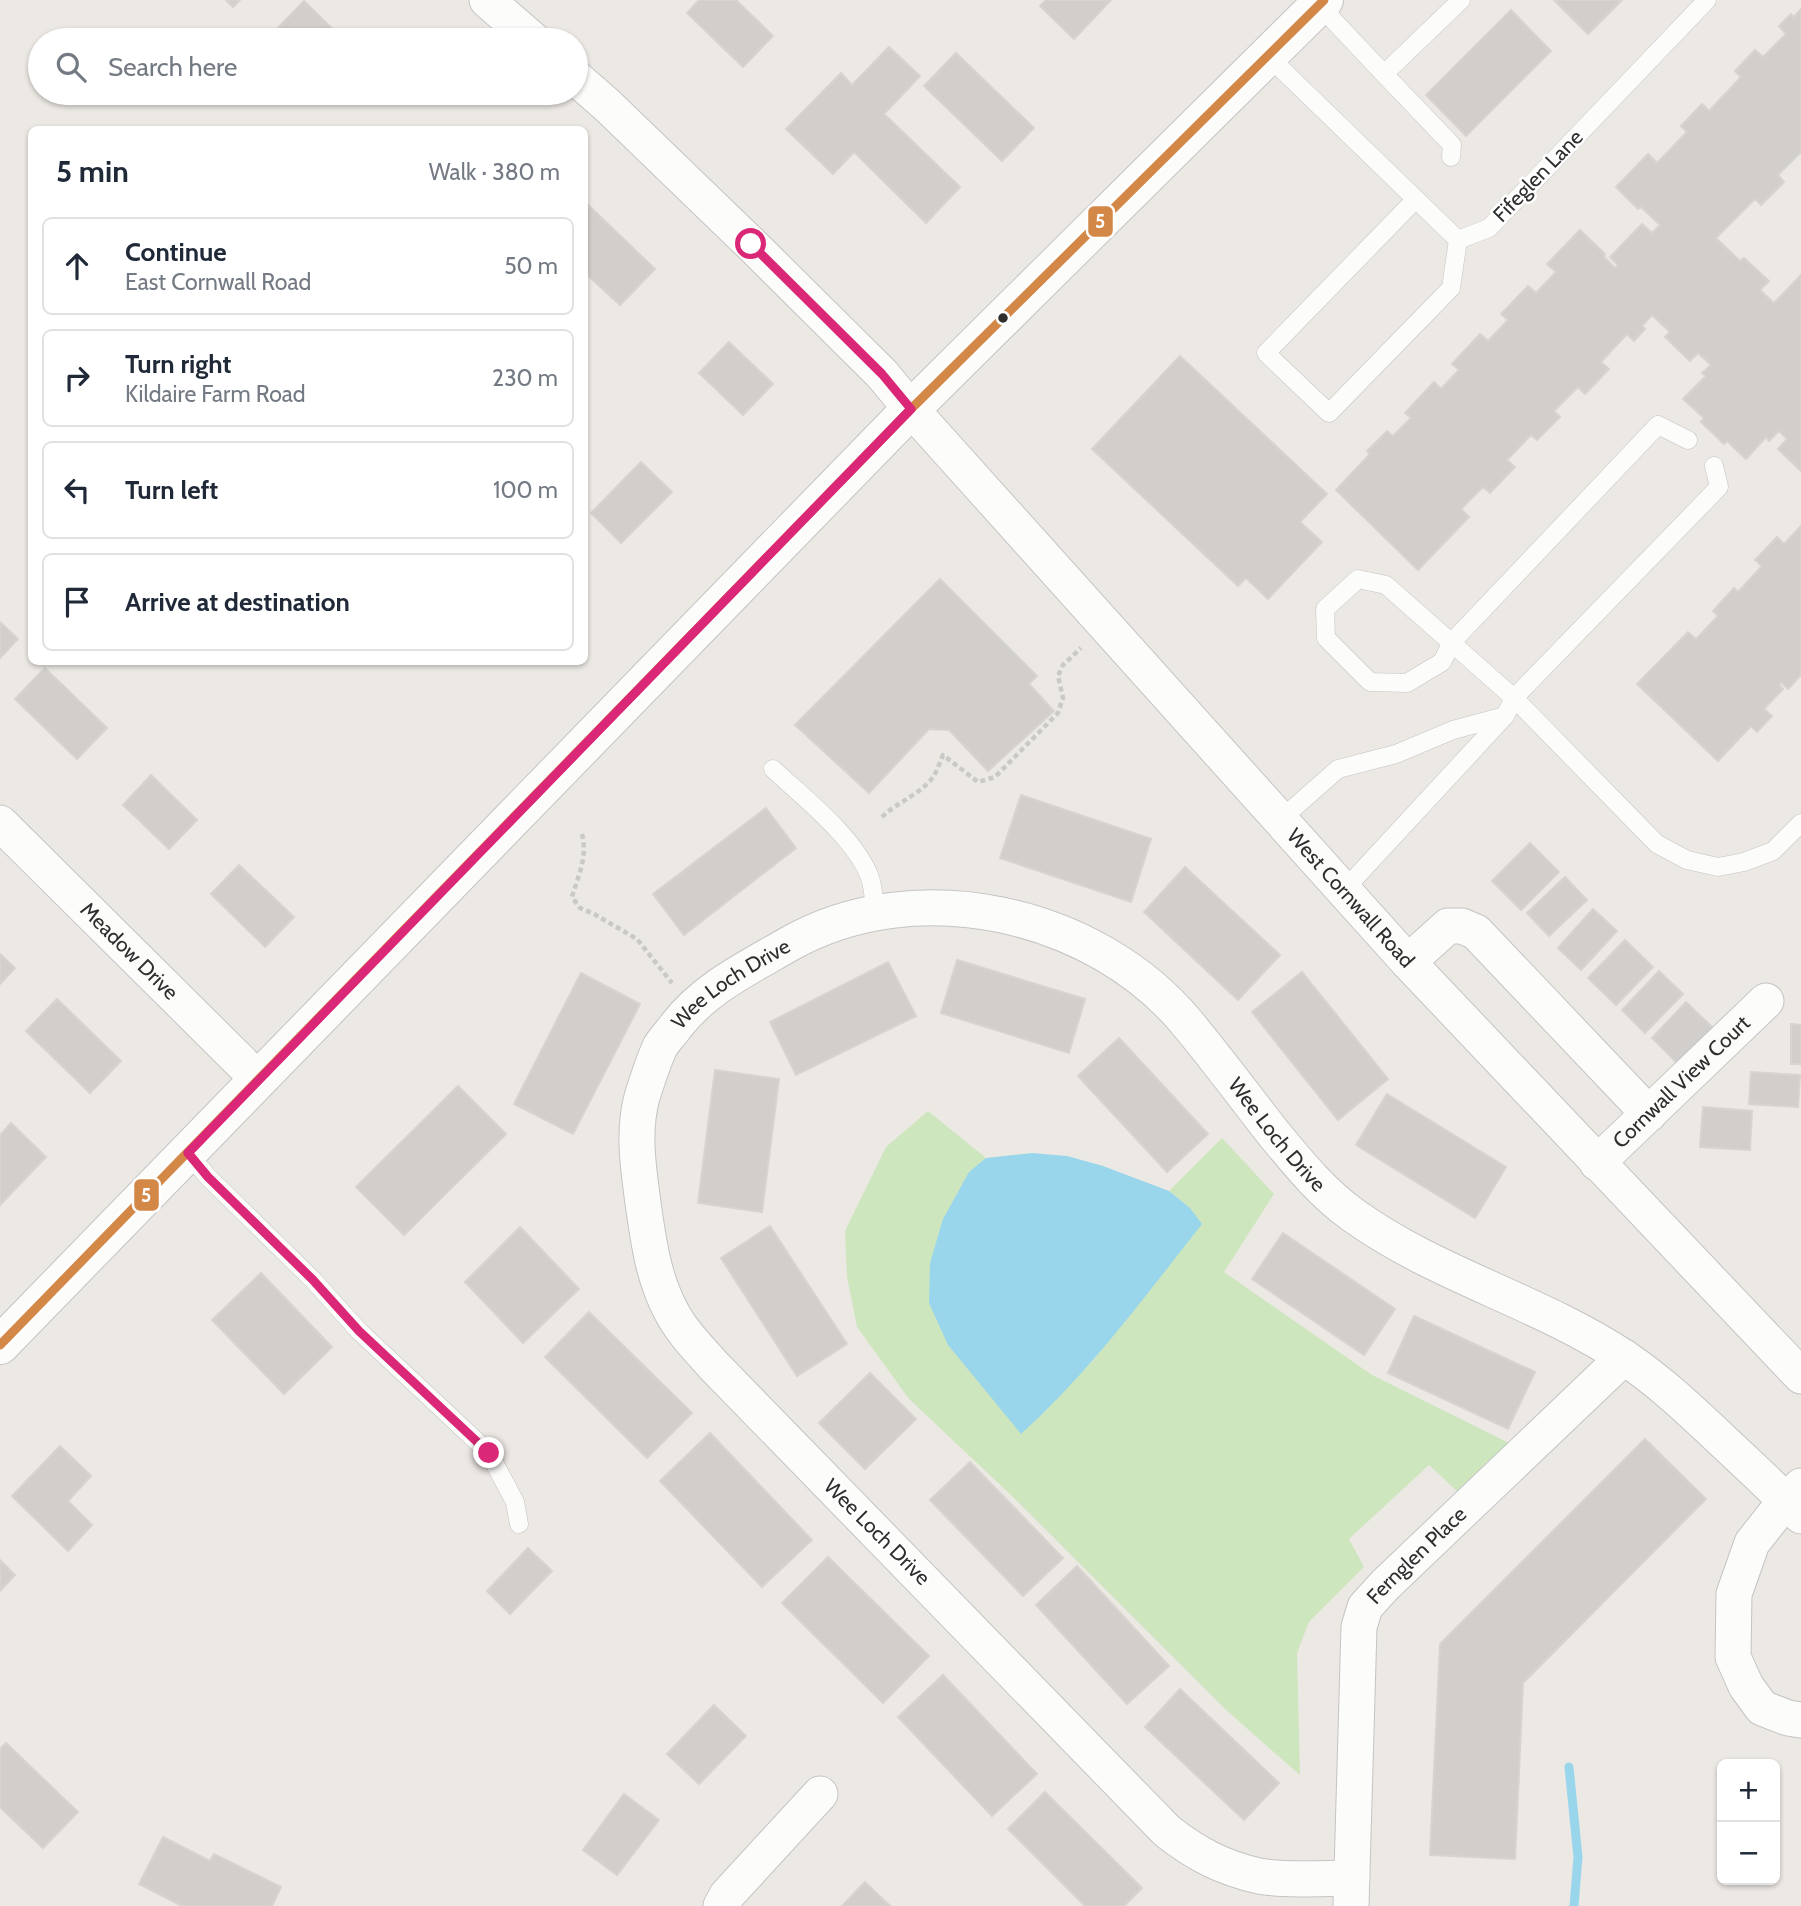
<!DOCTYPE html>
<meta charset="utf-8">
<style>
:root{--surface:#fff;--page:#f2f2f3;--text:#1f2937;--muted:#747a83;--line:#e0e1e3}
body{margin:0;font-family:Cabin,sans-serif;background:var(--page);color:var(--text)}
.controls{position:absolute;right:21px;bottom:21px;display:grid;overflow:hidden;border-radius:10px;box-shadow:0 2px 5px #0004}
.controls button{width:63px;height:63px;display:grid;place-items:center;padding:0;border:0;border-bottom:2px solid var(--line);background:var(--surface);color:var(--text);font:35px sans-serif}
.stop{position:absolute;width:21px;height:21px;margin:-16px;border:5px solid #db2777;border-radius:50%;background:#fff}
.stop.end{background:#db2777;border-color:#fff;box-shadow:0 2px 7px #0008}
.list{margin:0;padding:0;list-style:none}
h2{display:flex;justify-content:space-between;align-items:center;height:91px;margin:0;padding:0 28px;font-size:30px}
h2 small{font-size:23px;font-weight:400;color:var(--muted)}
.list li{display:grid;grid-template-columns:46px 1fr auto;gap:21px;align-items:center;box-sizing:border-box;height:98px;margin:0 14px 14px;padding:0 14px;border:2px solid var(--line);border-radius:10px}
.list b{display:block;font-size:26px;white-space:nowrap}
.list p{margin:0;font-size:23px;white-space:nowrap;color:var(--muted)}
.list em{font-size:23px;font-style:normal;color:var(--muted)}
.icon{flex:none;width:38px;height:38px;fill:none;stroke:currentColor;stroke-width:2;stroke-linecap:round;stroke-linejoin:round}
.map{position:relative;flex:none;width:1801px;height:1906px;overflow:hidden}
.search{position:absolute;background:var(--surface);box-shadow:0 2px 5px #0004;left:28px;top:28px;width:560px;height:77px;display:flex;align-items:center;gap:18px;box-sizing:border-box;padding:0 24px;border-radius:38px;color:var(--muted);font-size:26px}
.panel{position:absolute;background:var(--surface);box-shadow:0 2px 5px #0004;left:28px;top:126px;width:560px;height:539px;border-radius:10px}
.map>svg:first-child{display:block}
</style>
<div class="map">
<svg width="1801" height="1906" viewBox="0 0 1801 1906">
<rect width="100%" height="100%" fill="#ece8e4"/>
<path fill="#cee6be" d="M928,1111L986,1158L969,1172L1076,1378L1097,1356L1190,1208L1169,1191L1222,1138L1274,1194L1224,1272L1372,1375L1509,1443L1458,1492L1429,1465L1349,1539L1364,1567L1309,1622L1297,1653L1300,1775L1226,1710L1011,1495L909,1399L857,1327L847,1277L845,1231L886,1147Z"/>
<path fill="#99d6ec" d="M1032,1153L1067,1156L1103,1166L1169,1191L1190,1208L1202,1224C1145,1296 1090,1372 1021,1434L948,1345L929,1303L930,1263L943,1219L969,1172L986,1158Z"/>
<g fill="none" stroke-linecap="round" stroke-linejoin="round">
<path stroke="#99d6ec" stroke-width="9" d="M1569,1767L1578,1857L1574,1906"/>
</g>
<g fill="#d1cecb" stroke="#d7d4d0" stroke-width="2">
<path d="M226,0H240L233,7Z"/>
<path d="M699,0H736L773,36L743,67L687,13Z"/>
<path d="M1046,0H1111L1074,39L1040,6Z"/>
<path d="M1554,0H1622L1588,34Z"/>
<path d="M304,1L344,40H274L270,36Z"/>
<path d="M1801,9V152L1778,175L1784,182L1761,205L1755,199L1716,238L1740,261L1744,258L1769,281L1760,290L1774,303L1801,275V471L1778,449L1787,439L1779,431L1769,441L1766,437L1746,459L1727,441L1724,444L1701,422L1704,418L1683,399L1706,376L1702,373L1711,365L1698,353L1690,361L1665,337L1670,332L1652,315L1642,326L1645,329L1634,341L1627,334L1601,362L1609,369L1585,394L1578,387L1554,411L1560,417L1537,440L1531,435L1507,460L1515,467L1490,493L1483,487L1461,509L1469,517L1418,570L1336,490L1370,454L1367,451L1387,431L1393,436L1411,418L1405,413L1434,382L1441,389L1459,370L1452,364L1480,334L1488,341L1508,320L1501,314L1528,286L1536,293L1556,272L1547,264L1580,230L1605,254L1604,257L1615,268L1618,265L1610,257L1642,224L1652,233L1660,225L1641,207L1638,209L1616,187L1648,154L1657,163L1687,132L1681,126L1702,104L1709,111L1741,77L1735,71L1755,50L1763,57L1786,34L1779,26L1791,14L1794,17Z"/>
<path d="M1511,10L1551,51L1466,136L1426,95Z"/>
<path d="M889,47L920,76L884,114L960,187L926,223L854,152L833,174L786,129L841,73L852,85Z"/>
<path d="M956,53L1034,128L1002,161L924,86Z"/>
<path d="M584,201L655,269L620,305L584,272Z"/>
<path d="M729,342L773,384L743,415L699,373Z"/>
<path d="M1180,356L1327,494L1300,522L1322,542L1268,599L1246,578L1238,586L1092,449Z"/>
<path d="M641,462L672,492L621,543L591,513Z"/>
<path d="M1801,526V675L1788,689L1781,682L1779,685L1783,689L1764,709L1772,716L1757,732L1751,726L1718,761L1637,684L1688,632L1696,639L1718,616L1713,611L1734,588L1738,592L1762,566L1755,560L1777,537L1784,544Z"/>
<path d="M940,579L1037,676L1029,684L1054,711L988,771L949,730L929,729L869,793L795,725Z"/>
<path d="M0,622L18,639L0,658Z"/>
<path d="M45,668L107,728L77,759L15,699Z"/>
<path d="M151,775L197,820L169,849L123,805Z"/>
<path d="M1021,795L1151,839L1131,902L1000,858Z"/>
<path d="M766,808L796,848L684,935L653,894Z"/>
<path d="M1530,843L1559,872L1521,910L1492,881Z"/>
<path d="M239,865L294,917L265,947L211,894Z"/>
<path d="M1185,867L1280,955L1238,1000L1144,912Z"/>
<path d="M1565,877L1587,900L1549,936L1527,913Z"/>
<path d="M1593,909L1617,931L1581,970L1558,948Z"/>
<path d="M1625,940L1653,967L1616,1005L1588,978Z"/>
<path d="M0,954L15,968L0,984Z"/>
<path d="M957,960L1085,999L1069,1053L941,1013Z"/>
<path d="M888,962L916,1016L796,1075L770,1022Z"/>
<path d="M1659,971L1683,994L1645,1033L1622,1010Z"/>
<path d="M1302,972L1388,1079L1338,1120L1252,1012Z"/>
<path d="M581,973L640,1004L573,1134L514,1104Z"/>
<path d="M57,999L121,1061L90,1093L26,1031Z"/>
<path d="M1686,1002L1714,1029L1679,1065L1652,1038Z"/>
<path d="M1791,1024L1801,1025V1064H1791Z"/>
<path d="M1119,1038L1208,1134L1167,1172L1078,1076Z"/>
<path d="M715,1070L779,1079L762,1212L698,1203Z"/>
<path d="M1751,1072L1800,1075L1798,1107L1749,1104Z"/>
<path d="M458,1086L506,1134L404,1235L356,1187Z"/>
<path d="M1387,1094L1506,1167L1475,1218L1356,1145Z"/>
<path d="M1703,1107L1752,1111L1750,1150L1700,1147Z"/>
<path d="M11,1123L46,1157L0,1205V1135Z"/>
<path d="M770,1226L847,1344L797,1376L721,1258Z"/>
<path d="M520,1227L579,1289L523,1343L465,1282Z"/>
<path d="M1283,1233L1395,1309L1364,1355L1252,1279Z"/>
<path d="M261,1273L332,1347L284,1394L212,1320Z"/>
<path d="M589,1312L692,1413L647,1458L545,1357Z"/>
<path d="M1414,1316L1535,1372L1508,1429L1388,1373Z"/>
<path d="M870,1373L916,1419L865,1469L819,1423Z"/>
<path d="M710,1433L812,1540L762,1587L660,1481Z"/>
<path d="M1645,1439L1706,1499L1523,1683L1515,1859L1430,1855L1440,1644Z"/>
<path d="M60,1446L91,1476L68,1501L92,1525L68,1551L12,1496Z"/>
<path d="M970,1462L1063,1558L1023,1596L930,1500Z"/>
<path d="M528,1548L552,1571L510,1614L487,1591Z"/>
<path d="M828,1557L929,1656L883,1703L782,1603Z"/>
<path d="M0,1560L15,1575L0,1591Z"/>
<path d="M1077,1566L1169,1666L1127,1704L1036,1605Z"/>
<path d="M943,1675L1037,1774L992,1816L898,1717Z"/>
<path d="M1180,1689L1279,1783L1244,1820L1145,1727Z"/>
<path d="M714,1705L746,1736L699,1784L667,1754Z"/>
<path d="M6,1743L78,1812L43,1848L0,1807V1749Z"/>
<path d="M1045,1792L1142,1888L1124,1906H1085L1008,1829Z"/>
<path d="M624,1794L659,1820L617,1875L583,1850Z"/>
<path d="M163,1837L210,1861L214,1854L281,1887L272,1906H182L139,1884Z"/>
<path d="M865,1882L890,1906H842Z"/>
</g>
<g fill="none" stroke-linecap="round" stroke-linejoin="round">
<g stroke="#c5c4c5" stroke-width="19">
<g id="lane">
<path d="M1319,5L1384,74L1461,0"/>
<path d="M1267,55L1458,240L1489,228L1707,0"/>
<path d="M1384,74L1452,145L1451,157"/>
<path d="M1415,200L1266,353L1329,413L1451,288L1458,240"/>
<path d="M1688,440L1658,425L1452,642L1442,662L1407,683L1370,682L1326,638L1325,609L1358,579L1386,585L1514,698L1719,487L1714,466"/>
<path d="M773,769C804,798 853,836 869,875C874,887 874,901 875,914"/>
<path d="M1280,820L1338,769L1396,754L1453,730L1505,716"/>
<path d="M1344,890L1505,716L1514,698L1657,844L1687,860L1718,867L1744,862L1773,851L1801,823"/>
<path d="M188,1153L208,1177L313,1280L359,1331L489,1453L515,1502L519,1524"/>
</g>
</g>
<g stroke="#c5c4c5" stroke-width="37">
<g id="street">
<path d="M487,0L533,40"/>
<path id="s1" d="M576,78L607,105L751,244L882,374L911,409L1408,962L1801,1376"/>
<path id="s2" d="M0,823L259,1080"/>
<path d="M1408,962L1448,926H1462L1476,932L1649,1114"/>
<path id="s3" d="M1597,1163L1766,1001"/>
<path d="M1801,1486L1786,1500L1752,1543L1734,1594L1733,1657L1746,1686L1762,1708L1788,1718L1801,1720"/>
<path id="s4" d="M1352,1878C1325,1878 1285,1881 1259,1876C1223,1868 1196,1854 1167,1831L714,1366C698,1348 682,1332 671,1311C654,1279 649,1245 644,1210C639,1173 632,1133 642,1097C647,1081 653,1062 660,1047C664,1040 671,1033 676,1026C705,988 748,968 789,944C916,872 1095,912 1187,1023C1217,1059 1245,1097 1274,1134C1298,1163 1322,1193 1353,1215C1436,1275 1539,1301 1625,1358C1661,1382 1693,1413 1725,1443C1751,1467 1776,1491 1801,1516"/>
<path d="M721,1906L727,1895L820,1794"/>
<path id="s5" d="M1351,1906L1359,1627L1365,1607L1385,1585L1624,1357"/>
</g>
</g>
<g stroke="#c5c4c5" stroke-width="40">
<path id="secondary" d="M0,1345L911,409L1324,0"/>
</g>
<g stroke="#c9c9c8" stroke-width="4.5" stroke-dasharray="5 3.5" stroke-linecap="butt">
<path d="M882,817C897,802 920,795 933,777C937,771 940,762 943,755L978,782L995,777L1058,713L1063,698L1058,676L1063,665L1081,648"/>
<path d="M582,834C588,857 578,876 572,897L580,908L594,914L637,939L672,983"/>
</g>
<use href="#lane" stroke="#fcfcfb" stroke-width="18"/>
<use href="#street" stroke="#fcfcfb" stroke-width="35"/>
<use href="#secondary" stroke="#fcfcfb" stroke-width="38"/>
<g stroke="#fff" stroke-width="14">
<path id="bus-1" d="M0,1345L911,409L1324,0"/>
</g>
<use href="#bus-1" stroke="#d48847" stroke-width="9"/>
</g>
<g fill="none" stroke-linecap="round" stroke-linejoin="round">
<path stroke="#db2777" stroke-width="9" d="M489,1453L359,1331L313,1280L208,1177L188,1153L911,409L882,374L751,244"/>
</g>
<circle fill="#2e2e2e" stroke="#fff" stroke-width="2.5" cx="1003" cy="318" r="6"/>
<g text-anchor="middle" stroke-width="5" stroke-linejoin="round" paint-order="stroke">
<g font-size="21" fill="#2e2e2e" stroke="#fff">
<text transform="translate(1538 176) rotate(-46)" y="7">Fifeglen Lane</text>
<text dy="7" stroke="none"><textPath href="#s1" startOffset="1129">West Cornwall Road</textPath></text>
<text dy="7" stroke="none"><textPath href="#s2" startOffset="182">Meadow Drive</textPath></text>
<text dy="7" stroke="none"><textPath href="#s4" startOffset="1284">Wee Loch Drive</textPath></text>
<text dy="7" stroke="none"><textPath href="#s3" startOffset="117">Cornwall View Court</textPath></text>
<text dy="7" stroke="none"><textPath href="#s4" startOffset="1936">Wee Loch Drive</textPath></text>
<text transform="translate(877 1532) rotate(45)" y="7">Wee Loch Drive</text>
<text dy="7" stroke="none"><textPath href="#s5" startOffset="373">Fernglen Place</textPath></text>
</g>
</g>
<g stroke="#fff" stroke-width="2.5">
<rect x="1087" y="205" width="27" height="33" rx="7" fill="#d48847"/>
<rect x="133" y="1178" width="27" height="34" rx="7" fill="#d48847"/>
</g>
<g font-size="19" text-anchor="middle" font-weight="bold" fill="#fff">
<text x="1100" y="228">5</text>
<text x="146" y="1202">5</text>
</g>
</svg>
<div class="controls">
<button>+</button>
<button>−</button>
</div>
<div class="stop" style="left:751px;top:244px"></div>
<div class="stop end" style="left:489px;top:1453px"></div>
<div class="search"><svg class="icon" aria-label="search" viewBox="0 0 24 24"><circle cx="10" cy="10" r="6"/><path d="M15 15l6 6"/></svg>Search here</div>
<section class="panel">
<h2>5 min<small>Walk · 380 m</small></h2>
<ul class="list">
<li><svg class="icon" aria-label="ahead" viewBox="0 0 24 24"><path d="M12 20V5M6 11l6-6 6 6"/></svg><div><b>Continue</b><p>East Cornwall Road</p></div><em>50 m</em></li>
<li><svg class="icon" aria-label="right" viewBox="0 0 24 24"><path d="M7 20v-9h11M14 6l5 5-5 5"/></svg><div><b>Turn right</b><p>Kildaire Farm Road</p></div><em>230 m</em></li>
<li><svg class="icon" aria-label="left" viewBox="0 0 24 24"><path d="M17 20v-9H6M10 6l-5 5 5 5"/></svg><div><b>Turn left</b></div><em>100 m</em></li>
<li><svg class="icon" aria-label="arrive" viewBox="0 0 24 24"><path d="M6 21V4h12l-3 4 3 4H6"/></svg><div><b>Arrive at destination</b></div></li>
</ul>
</section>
</div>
